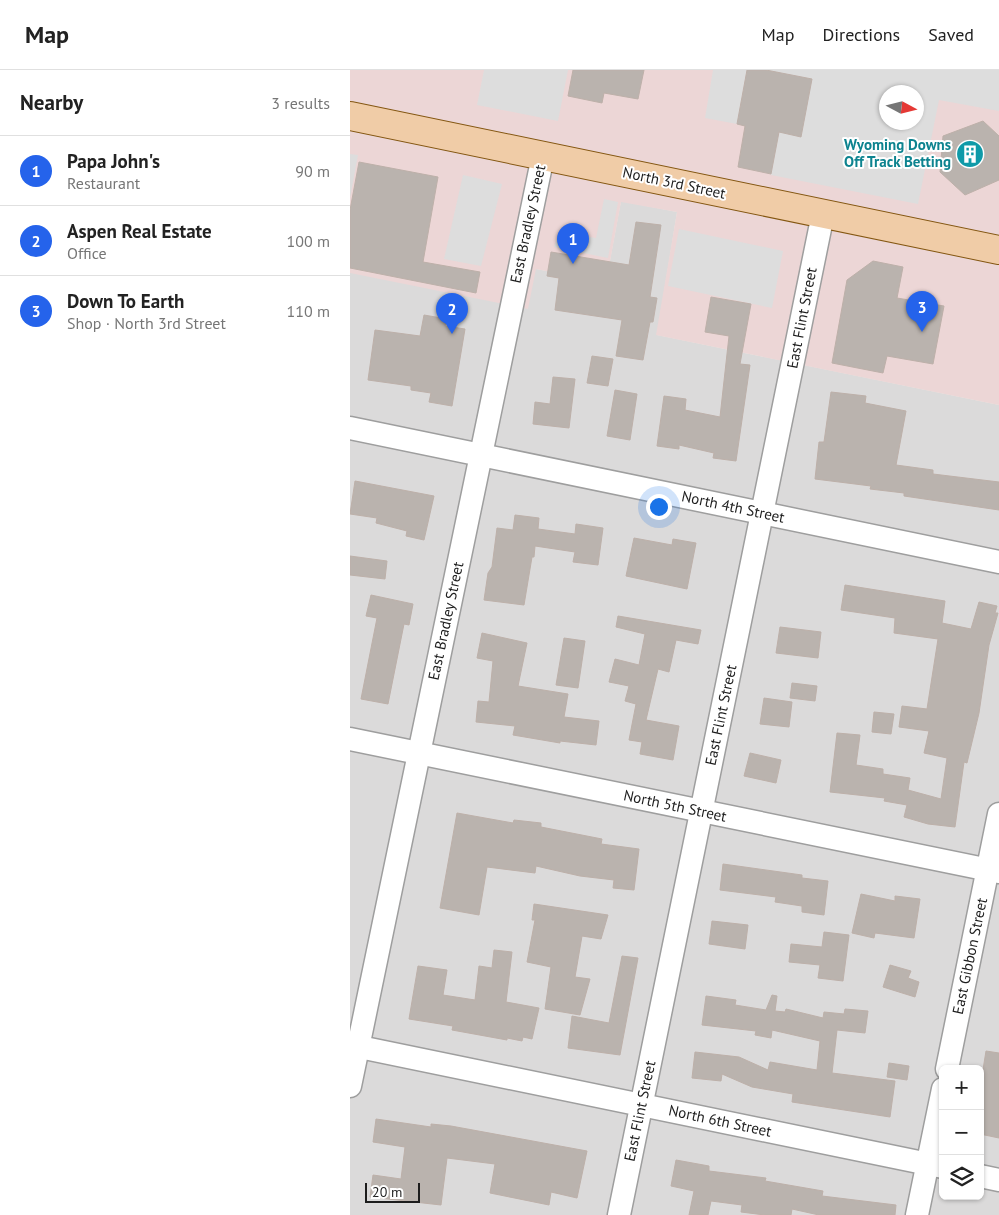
<!DOCTYPE html>
<meta charset="utf-8">
<style>
:root{--surface:#fff;--page:#f6f6f6;--text:#222;--muted:#767676;--line:#e0e0e0;--accent:#2563eb}
body{margin:0;font-family:"PT Sans",sans-serif;background:var(--page);color:var(--text)}
.controls{position:absolute;right:15px;bottom:15px;display:grid;overflow:hidden;border-radius:8px;box-shadow:0 1px 4px #0004}
.controls button{width:45px;height:45px;display:grid;place-items:center;padding:0;border:0;border-bottom:1px solid var(--line);background:var(--surface);color:var(--text);font:25px sans-serif}
.compass{position:absolute;left:529px;top:15px;width:45px;height:45px;border-radius:50%;background:var(--surface);box-shadow:0 1px 4px #0004;rotate:97deg}
.scale{position:absolute;left:15px;bottom:12px;width:55px;box-sizing:border-box;padding-left:5px;border:2px solid #1d1d1d;border-top:0;font-size:14px;line-height:18px;white-space:nowrap;color:#1d1d1d;-webkit-text-stroke:4px #fff;paint-order:stroke}
.you{position:absolute;left:308px;top:436px;width:18px;height:18px;margin:-12px;border:4px solid #fff;border-radius:50%;background:#1a73e8;box-shadow:0 0 0 8px #1a73e833}
.badge{display:grid;place-items:center;width:32px;height:32px;border-radius:50%;background:var(--accent);color:#fff;font-size:16px;font-weight:700}
.pin{position:absolute;translate:-50% -41px;filter:drop-shadow(0 1px 2px #0008)}
.pin::after{content:'';position:absolute;top:26px;width:18px;height:15px;background:inherit;clip-path:polygon(0 0,100% 0,50% 100%)}
.list{margin:0;padding:0;list-style:none}
h2{display:flex;justify-content:space-between;align-items:center;height:65px;margin:0;padding:0 20px;font-size:21px}
h2 small{font-size:16px;font-weight:400;color:var(--muted)}
.list li{display:grid;grid-template-columns:32px 1fr auto;gap:15px;align-items:center;box-sizing:border-box;height:70px;padding:0 20px;border-top:1px solid var(--line)}
.list b{display:block;font-size:19px;white-space:nowrap}
.list p{margin:0;font-size:16px;white-space:nowrap;color:var(--muted)}
.list em{font-size:16px;font-style:normal;color:var(--muted)}
.icon{flex:none;width:28px;height:28px;fill:none;stroke:currentColor;stroke-width:2;stroke-linecap:round;stroke-linejoin:round}
.map{position:relative;flex:none;width:649px;height:1145px;overflow:hidden}
header{display:flex;align-items:center;gap:30px;box-sizing:border-box;height:70px;padding:0 25px;background:var(--surface);border-bottom:1px solid var(--line)}
header strong{font-size:24px}
nav{display:flex;gap:28px;margin-inline-start:auto;font-size:18px}
main{display:flex}
aside{flex:1;background:var(--surface)}
.map>svg:first-child{display:block}
</style>
<header>
<strong>Map</strong>
<nav><a>Map</a><a>Directions</a><a>Saved</a></nav>
</header>
<main>
<aside>
<h2>Nearby<small>3 results</small></h2>
<ul class="list">
<li><span class="badge">1</span><div><b>Papa John's</b><p>Restaurant</p></div><em>90 m</em></li>
<li><span class="badge">2</span><div><b>Aspen Real Estate</b><p>Office</p></div><em>100 m</em></li>
<li><span class="badge">3</span><div><b>Down To Earth</b><p>Shop · North 3rd Street</p></div><em>110 m</em></li>
</ul>
</aside>
<div class="map">
<svg width="649" height="1145" viewBox="0 0 649 1145">
<rect width="100%" height="100%" fill="#edeae5"/>
<path fill="#dbdada" fill-rule="evenodd" d="M271,131L327,142L307,265L649,335V1145H0V203L186,199L256,212ZM593,999H630V1126H593Z"/>
<path fill="#ecd6d6" fill-rule="evenodd" d="M0,0H649V335L306,265L327,142L271,132L256,213L186,199L178,239L0,203ZM536,22H566V52H536Z"/>
<g fill="#ddd" fill-rule="evenodd">
<path d="M134,0H218L208,51L127,35Z"/>
<path d="M363,0H397L387,54L355,48Z"/>
<path d="M416,0H649V41L589,30L568,134L421,105L429,62L451,66L462,9ZM536,22H566V52H536Z"/>
<path d="M0,84L8,85L0,128Z"/>
<path d="M113,105L152,114L131,196L94,189Z"/>
<path d="M254,129L268,132L258,188L204,177L209,162L246,168Z"/>
<path d="M329,159L433,181L422,238L318,216Z"/>
</g>
<g fill="#bab3ae" stroke="#bdb0a9">
<path d="M223,0H294L288,29L254,23L252,33L218,26Z"/>
<path d="M397,0H416L462,9L451,67L429,62L421,104L388,97L395,56L387,54Z"/>
<path d="M633,51L649,66V110L615,125L590,102L593,66Z"/>
<path d="M9,92L88,107L73,192L130,202L126,223L0,198V140Z"/>
<path d="M286,152L311,155L300,227L307,228L303,252H300L293,290L266,286L272,250L205,240L209,208L197,206L201,182L279,195Z"/>
<path d="M523,191L553,197L547,228L594,236L583,294L537,286L533,303L482,293L497,210Z"/>
<path d="M361,227L401,234L390,294L400,295L386,391L363,388L364,383L329,375V379L307,376L314,326L336,329L335,340L370,347L379,266L355,262Z"/>
<path d="M74,245L97,249L95,256L115,259L102,336L79,332L81,323L61,320V316L18,310L25,260L70,266Z"/>
<path d="M242,286L263,289L258,316L237,313Z"/>
<path d="M203,307L225,309L219,358L183,354L185,332L200,334Z"/>
<path d="M265,320L287,324L280,370L257,366Z"/>
<path d="M481,322L516,326L515,333L556,341L546,395L583,400V404L649,412V440L554,426V423L520,419L521,416L465,409L469,372H474Z"/>
<path d="M5,411L84,426L74,470L56,466L57,461L26,453L27,448L0,444Z"/>
<path d="M165,445L189,448L188,459L225,464L226,454L253,458L248,495L223,492L225,482L185,476L184,487H182L174,535L134,530L138,503L142,497L147,458L163,460Z"/>
<path d="M284,468L322,475L323,469L346,473L337,519L276,506Z"/>
<path d="M0,486L37,491L35,509L0,505Z"/>
<path d="M495,515L595,531L592,553L621,559L629,532L647,536L645,543H648L639,575L629,643L617,693L614,692L605,757L578,754L554,747L557,735L534,731L535,728L480,722L487,663L510,665L506,695L533,699V704L560,708L558,720L591,729L597,688L574,683L579,661L549,657L552,636L577,639L588,569L544,563L545,548L491,540Z"/>
<path d="M21,525L63,534L59,555L54,554L38,634L11,629L27,548L16,546Z"/>
<path d="M268,546L351,560L348,574L326,570L319,602L308,599L296,650L329,656L323,690L290,684L292,672L279,670L286,634L275,631L279,616L259,612L265,589L289,595L295,564L266,557Z"/>
<path d="M430,557L471,562L468,588L426,583Z"/>
<path d="M132,563L177,573L168,616L218,624L214,647L249,651L246,675L210,671V673L163,665L165,656L126,652L128,631L139,632L143,591L127,588Z"/>
<path d="M214,568L235,571L228,618L206,615Z"/>
<path d="M442,613L467,616L465,631L440,628Z"/>
<path d="M414,628L442,632L439,657L410,654Z"/>
<path d="M524,642L544,644L541,664L522,662Z"/>
<path d="M400,683L431,690L426,713L394,706Z"/>
<path d="M107,743L163,753L164,750L191,753V757L252,769L251,774L289,779L284,820L263,818L264,810L230,806L186,796L185,803L137,797L129,845L90,838Z"/>
<path d="M373,794L452,805V808L478,811L474,845L452,842V836L425,832L426,827L370,820Z"/>
<path d="M511,824L545,831V826L570,829L564,868L525,863L524,868L502,863Z"/>
<path d="M184,834L258,845L251,869L232,866L225,907L240,909L230,945L195,939L201,897L177,892L185,850H182Z"/>
<path d="M362,851L398,855L395,879L359,874Z"/>
<path d="M474,862L499,865L493,911L468,908L470,895L439,892L441,874L472,877Z"/>
<path d="M144,880L162,882L156,932L189,938L182,969L173,967L172,971L157,968V970L102,960L103,956L59,949L68,896L97,900L93,925L125,930L129,896L142,898Z"/>
<path d="M272,886L288,888L270,985L218,978L222,946L259,953Z"/>
<path d="M540,895L561,901L558,908L569,912L565,927L533,917Z"/>
<path d="M422,925L427,926L425,941L435,942L436,939L473,948L474,942L494,944L495,939L518,941L515,963L487,960L482,1003L545,1011L540,1047L442,1032L443,1024L402,1017L372,1004L371,1011L342,1008L345,982L389,987L418,1000L420,992L467,1000L470,971L422,960L421,968L405,965L406,961L352,955L356,926L386,930L385,935L416,940Z"/>
<path d="M636,981L649,983V1068L630,1064V1018Z"/>
<path d="M539,993L559,996L557,1010L537,1007Z"/>
<path d="M26,1049L81,1057V1054L101,1056L237,1081L227,1128L201,1122L199,1135L140,1123L145,1094L97,1088L91,1135L20,1127L23,1105L51,1109L55,1077L23,1072Z"/>
<path d="M326,1090L359,1096V1101L416,1108L415,1111L473,1121L472,1126L546,1135L545,1145H469L442,1139L441,1145H415L391,1142L392,1135L361,1131L358,1145H339L344,1121L321,1116Z"/>
</g>
<g fill="none" stroke-linecap="round" stroke-linejoin="round">
<g stroke="#9e9e9e" stroke-width="25">
<g id="minor">
<path d="M0,358L649,492"/>
<path d="M0,669L649,802"/>
<path d="M0,975L593,1097"/>
<path d="M597,999L649,744"/>
<path d="M0,1016L193,86"/>
<path d="M630,1106L649,1110"/>
<path d="M269,1145L473,144"/>
<path d="M567,1145L593,1019"/>
</g>
</g>
<g stroke="#845712" stroke-width="30">
<path id="major" d="M0,46L649,180"/>
</g>
<use href="#minor" stroke="#fff" stroke-width="22"/>
<use href="#major" stroke="#f0cca7" stroke-width="28"/>
</g>
<defs>
<g id="building-disc" transform="scale(1.4375)"><circle r="9.5" fill="#0f9aa8" stroke="#fff"/><path d="M-4-6H4V6H1V3H-1V6H-4ZM-2.5-4.3h1.7v1.8h-1.7ZM.8-4.3h1.7v1.8H.8ZM-2.5-1h1.7V.8h-1.7ZM.8-1h1.7V.8H.8Z" fill="#fff"/></g>
</defs>
<g fill-rule="evenodd">
<use href="#building-disc" x="620" y="84"/>
</g>
<g text-anchor="middle" stroke-width="4" stroke-linejoin="round" paint-order="stroke">
<g font-size="15" font-weight="bold" fill="#0d838f" stroke="#fff" text-anchor="end">
<text x="601" y="80">Wyoming Downs<tspan x="601" dy="17">Off Track Betting</tspan></text>
</g>
<g font-size="15" fill="#1d1d1d" stroke="#fff">
<text transform="translate(324 113) rotate(12)" y="5">North 3rd Street</text>
<text transform="translate(178 154) rotate(-78)" y="5">East Bradley Street</text>
<text transform="translate(452 248) rotate(-79)" y="5">East Flint Street</text>
<text transform="translate(383 437) rotate(12)" y="5">North 4th Street</text>
<text transform="translate(96 551) rotate(-78)" y="5">East Bradley Street</text>
<text transform="translate(371 645) rotate(-78)" y="5">East Flint Street</text>
<text transform="translate(325 736) rotate(12)" y="5">North 5th Street</text>
<text transform="translate(620 886) rotate(-78)" y="5">East Gibbon Street</text>
<text transform="translate(290 1041) rotate(-78)" y="5">East Flint Street</text>
<text transform="translate(370 1051) rotate(12)" y="5">North 6th Street</text>
</g>
</g>
</svg>
<div class="controls">
<button>+</button>
<button>−</button>
<button><svg class="icon" aria-label="layers" viewBox="0 0 24 24"><path d="M12 4l9 5-9 5-9-5zM3 14l9 5 9-5"/></svg></button>
</div>
<svg class="compass" viewBox="-18 -18 36 36"><path d="M0-13l5 13h-10z" fill="#e53935"/><path d="M0 13l5-13h-10z" fill="#767676"/></svg>
<div class="scale">20 m</div>
<div class="you"></div>
<div class="pin badge" style="left:223px;top:194px">1</div>
<div class="pin badge" style="left:102px;top:264px">2</div>
<div class="pin badge" style="left:572px;top:262px">3</div>
</div>
</main>
